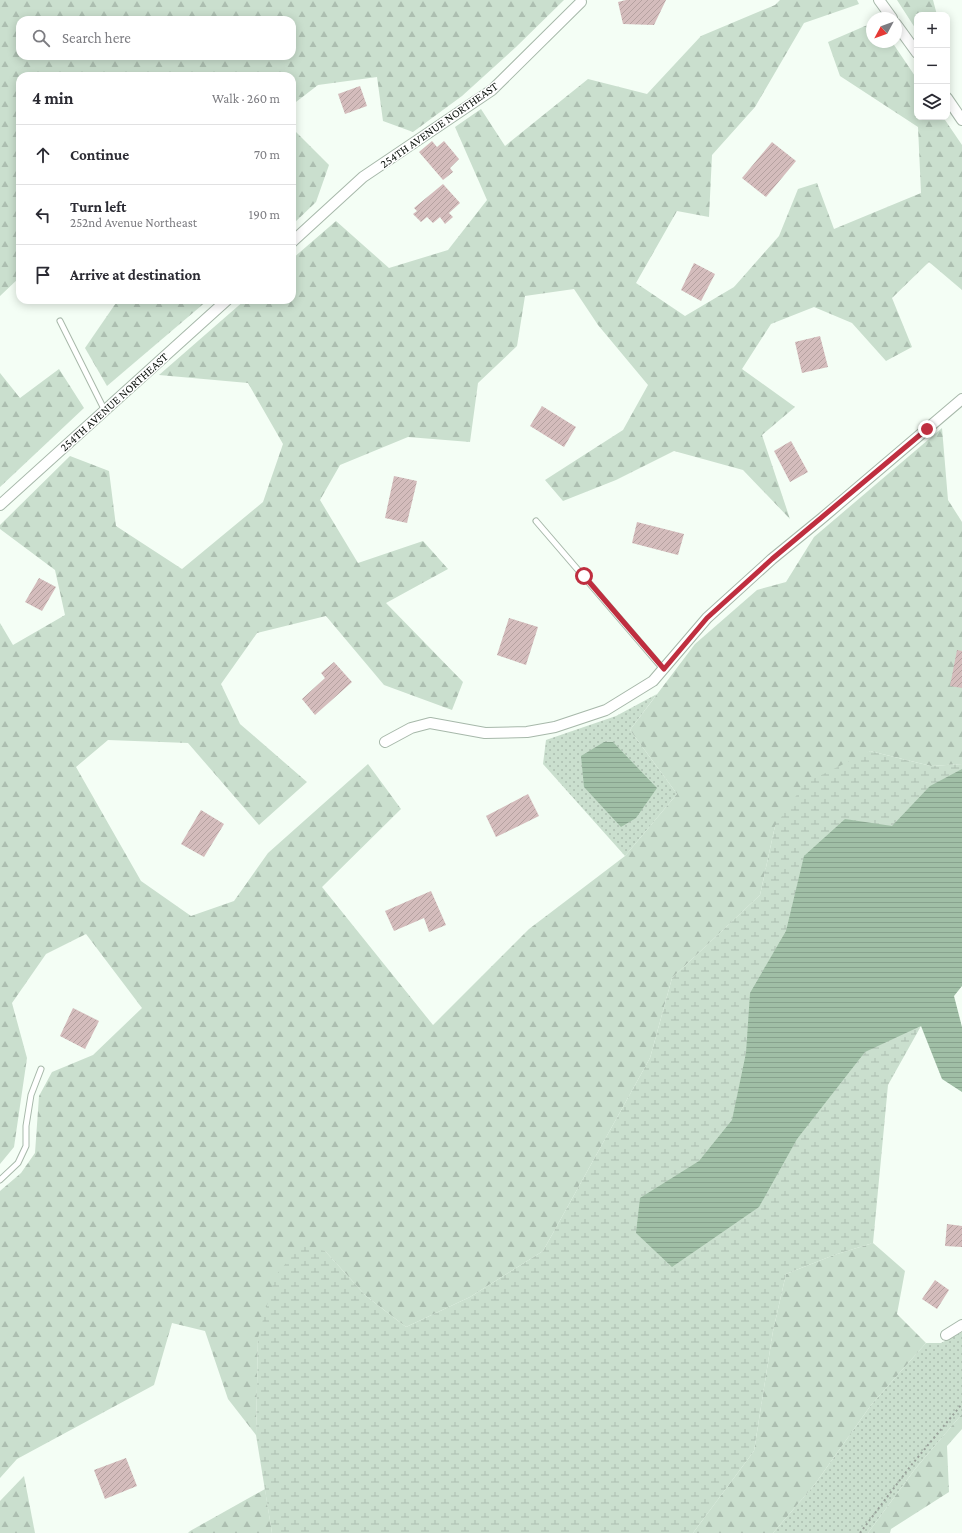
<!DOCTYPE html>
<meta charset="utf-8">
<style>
:root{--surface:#fff;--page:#f2f2f3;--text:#2b2b33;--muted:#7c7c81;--line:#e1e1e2}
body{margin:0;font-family:"Crimson Pro",serif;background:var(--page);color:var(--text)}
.controls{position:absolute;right:12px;top:12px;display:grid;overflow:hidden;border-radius:8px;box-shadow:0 2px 10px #0003}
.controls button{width:36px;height:36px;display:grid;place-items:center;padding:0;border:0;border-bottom:1px solid var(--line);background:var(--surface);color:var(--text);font:20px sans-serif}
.compass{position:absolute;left:866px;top:12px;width:36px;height:36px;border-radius:50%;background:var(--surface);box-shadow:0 2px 10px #0003;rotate:229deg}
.stop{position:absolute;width:12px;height:12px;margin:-9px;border:3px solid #bf2e3f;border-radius:50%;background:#fff}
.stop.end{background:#bf2e3f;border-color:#fff;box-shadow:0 1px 4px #0008}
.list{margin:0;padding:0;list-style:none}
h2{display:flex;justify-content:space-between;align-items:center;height:52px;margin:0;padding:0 16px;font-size:17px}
h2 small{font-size:13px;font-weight:400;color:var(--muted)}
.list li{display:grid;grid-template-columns:26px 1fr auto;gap:12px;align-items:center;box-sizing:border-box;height:60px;padding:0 16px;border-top:1px solid var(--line)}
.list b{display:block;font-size:15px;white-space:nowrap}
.list p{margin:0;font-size:13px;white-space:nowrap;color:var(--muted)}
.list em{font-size:13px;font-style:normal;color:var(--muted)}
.icon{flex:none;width:22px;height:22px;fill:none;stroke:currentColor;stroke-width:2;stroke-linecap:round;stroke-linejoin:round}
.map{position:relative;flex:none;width:962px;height:1533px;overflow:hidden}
.search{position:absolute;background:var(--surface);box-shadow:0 2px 10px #0003;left:16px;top:16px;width:280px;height:44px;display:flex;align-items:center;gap:10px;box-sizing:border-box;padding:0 14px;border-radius:12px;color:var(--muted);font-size:15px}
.panel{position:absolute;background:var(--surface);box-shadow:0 2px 10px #0003;left:16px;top:72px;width:280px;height:232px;border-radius:12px}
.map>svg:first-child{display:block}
</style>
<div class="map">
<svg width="962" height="1533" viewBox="0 0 962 1533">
<defs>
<pattern id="grass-dots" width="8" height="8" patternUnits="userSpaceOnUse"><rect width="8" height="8" fill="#cadfce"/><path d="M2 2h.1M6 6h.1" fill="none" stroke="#acbeb0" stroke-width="1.8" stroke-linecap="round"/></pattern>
<pattern id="forest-firs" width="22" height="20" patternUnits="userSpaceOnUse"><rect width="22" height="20" fill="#cadfce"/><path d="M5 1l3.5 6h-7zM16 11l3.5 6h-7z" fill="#acbeb0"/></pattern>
<pattern id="wetland-marsh" width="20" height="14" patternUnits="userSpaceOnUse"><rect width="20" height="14" fill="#cadfce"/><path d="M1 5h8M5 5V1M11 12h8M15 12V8" fill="none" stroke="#acbeb0"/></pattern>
<pattern id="water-rules" width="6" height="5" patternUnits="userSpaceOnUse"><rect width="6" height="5" fill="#a0bfa6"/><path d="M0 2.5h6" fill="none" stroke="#88a38e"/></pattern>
<pattern id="building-hatch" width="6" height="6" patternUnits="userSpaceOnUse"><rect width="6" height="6" fill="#d4bcbc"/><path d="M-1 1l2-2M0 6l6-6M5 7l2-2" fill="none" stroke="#b5a1a0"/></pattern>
</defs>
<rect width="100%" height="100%" fill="#f4fef5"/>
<g fill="url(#grass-dots)">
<path d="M657,694L630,730L677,794L625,856L543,764L546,740L616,716Z"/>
<path d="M962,1332V1414L915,1469L868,1533H773L815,1484L871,1405L926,1343H941Z"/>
</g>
<g fill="url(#forest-firs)" fill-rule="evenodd">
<path d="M0,0H564L516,47L462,96L413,132L383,121L377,77L318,85L292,105V76H20V277L0,296ZM20,20H292V56H20Z"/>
<path d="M780,0H857L859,4L804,23L755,107L712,155L709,217L677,211L636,283L685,316L734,287L779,236L798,189L817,183L834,229L921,193L918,127L840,76L828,42L872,23V42H892L917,79V117H943L962,145V290L929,262L892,298L912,347L886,361L852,323L814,307L771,324L742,369L795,407L762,435L790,519L743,470L674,451L616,480L563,501L545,480L623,430L648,385L598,325L574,289L525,296L517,346L478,383L470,442L408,437L340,465L320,500L358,563L423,541L448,569L386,603L463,682L452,710L384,685L326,616L257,633L221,684L240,724L307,782L259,825L188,743L108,740L76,767L141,881L191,916L234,901L268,853L368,764L401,809L322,887L433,1025L529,929L625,856L677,794L630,730L695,644L757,590L786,582L814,537L942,428L948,500L962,522V764L931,766L870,751L775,826L760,895L672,978L650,1058L543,1251L470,1297L406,1327L366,1296L325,1251L258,1338L256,1435L228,1399L205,1331L172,1323L154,1385L17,1459L0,1478V1191L21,1173L35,1153L39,1096L52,1072L93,1055L142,1008L86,934L46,954L12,1003L27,1058L14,1147L0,1164V623L13,645L65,615L55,570L0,529V525L70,456L109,471L116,526L182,569L263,502L283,444L248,383L159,375L245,300H292V259L336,221L389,268L448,250L487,200L455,127L481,109L505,146L588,79L647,94L701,36L775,5Z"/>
<path d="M897,0H933L937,15H917V31Z"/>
<path d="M292,128L329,165L316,202L292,225Z"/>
<path d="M118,300H208L107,386L85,348Z"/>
<path d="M59,369L84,408L0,487V373L20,398Z"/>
<path d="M873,1243L905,1271L897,1314L926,1343L871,1405L815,1484L773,1533H693L754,1451L773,1331L786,1274L834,1255Z"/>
<path d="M962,1414V1429L947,1446L949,1492L891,1529L890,1533H868L915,1469Z"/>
<path d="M24,1476L35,1533H0V1501Z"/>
<path d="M265,1489L272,1533H188L190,1531Z"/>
</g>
<path fill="url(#wetland-marsh)" d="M870,751L931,766L962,764V973L921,1026L888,1085L873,1243L834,1255L786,1274L773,1331L754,1451L693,1533H272L256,1435L258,1338L275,1276L301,1246L325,1251L366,1296L406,1327L470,1297L543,1251L650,1058L672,978L760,895L775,826L805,783Z"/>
<g fill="url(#water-rules)">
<path d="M604,742H613L657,788L636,818L621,827L584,787L581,756Z"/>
<path d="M962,769V986L954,996L962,1027V1092L942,1079L921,1026L865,1052L797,1139L759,1207L672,1267L636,1233L640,1198L699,1161L732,1120L746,1053L750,993L786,931L804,856L845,819L892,826L930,786Z"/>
</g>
<g fill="url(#building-hatch)">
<path d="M626,0H666L654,25L623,24L618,2Z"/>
<path d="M360,86L367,106L345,114L338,94Z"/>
<path d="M432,141L437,147L444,141L459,159L450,168L453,172L443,180L419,152Z"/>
<path d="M772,142L796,161L766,197L742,178Z"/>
<path d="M443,184L460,203L449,213L453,217L445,224L440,217L433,223L427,217L421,222L413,214L417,211L414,208Z"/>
<path d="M694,263L715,274L701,301L681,290Z"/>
<path d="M820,336L828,367L802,373L795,342Z"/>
<path d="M542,406L576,427L564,447L530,426Z"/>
<path d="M791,441L808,472L790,482L774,451Z"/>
<path d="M394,476L417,481L407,523L385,518Z"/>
<path d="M637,522L684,534L678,555L632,543Z"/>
<path d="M39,578L56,587L42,611L25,602Z"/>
<path d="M509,618L538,627L526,665L497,655Z"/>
<path d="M957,650L962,651V688L950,686Z"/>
<path d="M334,662L352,682L315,715L302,699L325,678L321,673Z"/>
<path d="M528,794L539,816L496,837L486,816Z"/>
<path d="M201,810L224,824L204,857L181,844Z"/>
<path d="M431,891L446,925L429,932L424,918L394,931L385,911Z"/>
<path d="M73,1008L99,1021L85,1049L60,1036Z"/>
<path d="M947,1224L962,1226V1247L945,1246Z"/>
<path d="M935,1280L949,1290L937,1309L922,1299Z"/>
<path d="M126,1458L137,1486L105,1499L94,1470Z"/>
</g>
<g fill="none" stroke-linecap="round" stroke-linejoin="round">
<g stroke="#a7b8aa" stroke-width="7">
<g id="service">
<path d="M60,321L105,411"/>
<path d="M536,521L663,669"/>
<path d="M0,1180L18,1163L26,1146V1126L31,1095L41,1069"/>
</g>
</g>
<g stroke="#a7b8aa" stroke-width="12">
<g id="minor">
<path d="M879,0L892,18"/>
<path d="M896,24L917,53"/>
<path d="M947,98L962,120"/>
<path d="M292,242L363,177L492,90L581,2"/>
<path d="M0,505L227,300"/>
<path d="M385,742L411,728L430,723L485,733L527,732L555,727L606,710L653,681L707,618L772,559L821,519L962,399"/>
<path d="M946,1335L962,1325"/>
</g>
</g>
<path stroke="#98a099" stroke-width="2" stroke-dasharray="2 3" stroke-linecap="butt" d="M860,1533L909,1468L962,1404"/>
<use href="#service" stroke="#fff" stroke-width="5"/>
<use href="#minor" stroke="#fff" stroke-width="10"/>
</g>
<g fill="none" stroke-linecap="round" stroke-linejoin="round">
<path stroke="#bf2e3f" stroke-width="5" d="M584,576L664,669L707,618L772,559L927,429"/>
</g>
<g text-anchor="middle" stroke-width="3" stroke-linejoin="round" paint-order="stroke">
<g font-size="12" fill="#0b110c" stroke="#fff">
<text transform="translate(439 125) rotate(-35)" y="4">254TH AVENUE NORTHEAST</text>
<text transform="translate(114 402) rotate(-42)" y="4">254TH AVENUE NORTHEAST</text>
</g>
</g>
</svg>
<div class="controls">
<button>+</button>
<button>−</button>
<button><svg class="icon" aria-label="layers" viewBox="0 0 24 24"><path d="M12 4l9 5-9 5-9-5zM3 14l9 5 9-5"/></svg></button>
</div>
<svg class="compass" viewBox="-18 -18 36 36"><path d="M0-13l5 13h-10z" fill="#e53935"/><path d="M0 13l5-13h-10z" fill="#7c7c81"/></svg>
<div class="stop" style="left:584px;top:576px"></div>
<div class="stop end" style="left:927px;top:429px"></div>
<div class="search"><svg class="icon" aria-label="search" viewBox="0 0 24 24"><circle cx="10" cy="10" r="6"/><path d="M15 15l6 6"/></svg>Search here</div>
<section class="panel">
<h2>4 min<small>Walk · 260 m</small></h2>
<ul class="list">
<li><svg class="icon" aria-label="ahead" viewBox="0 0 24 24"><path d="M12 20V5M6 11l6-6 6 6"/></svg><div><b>Continue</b></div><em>70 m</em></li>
<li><svg class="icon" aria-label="left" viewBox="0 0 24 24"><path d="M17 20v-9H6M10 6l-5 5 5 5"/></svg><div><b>Turn left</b><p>252nd Avenue Northeast</p></div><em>190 m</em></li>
<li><svg class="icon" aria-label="arrive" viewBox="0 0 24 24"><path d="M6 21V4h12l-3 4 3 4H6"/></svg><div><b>Arrive at destination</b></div></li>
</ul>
</section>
</div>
